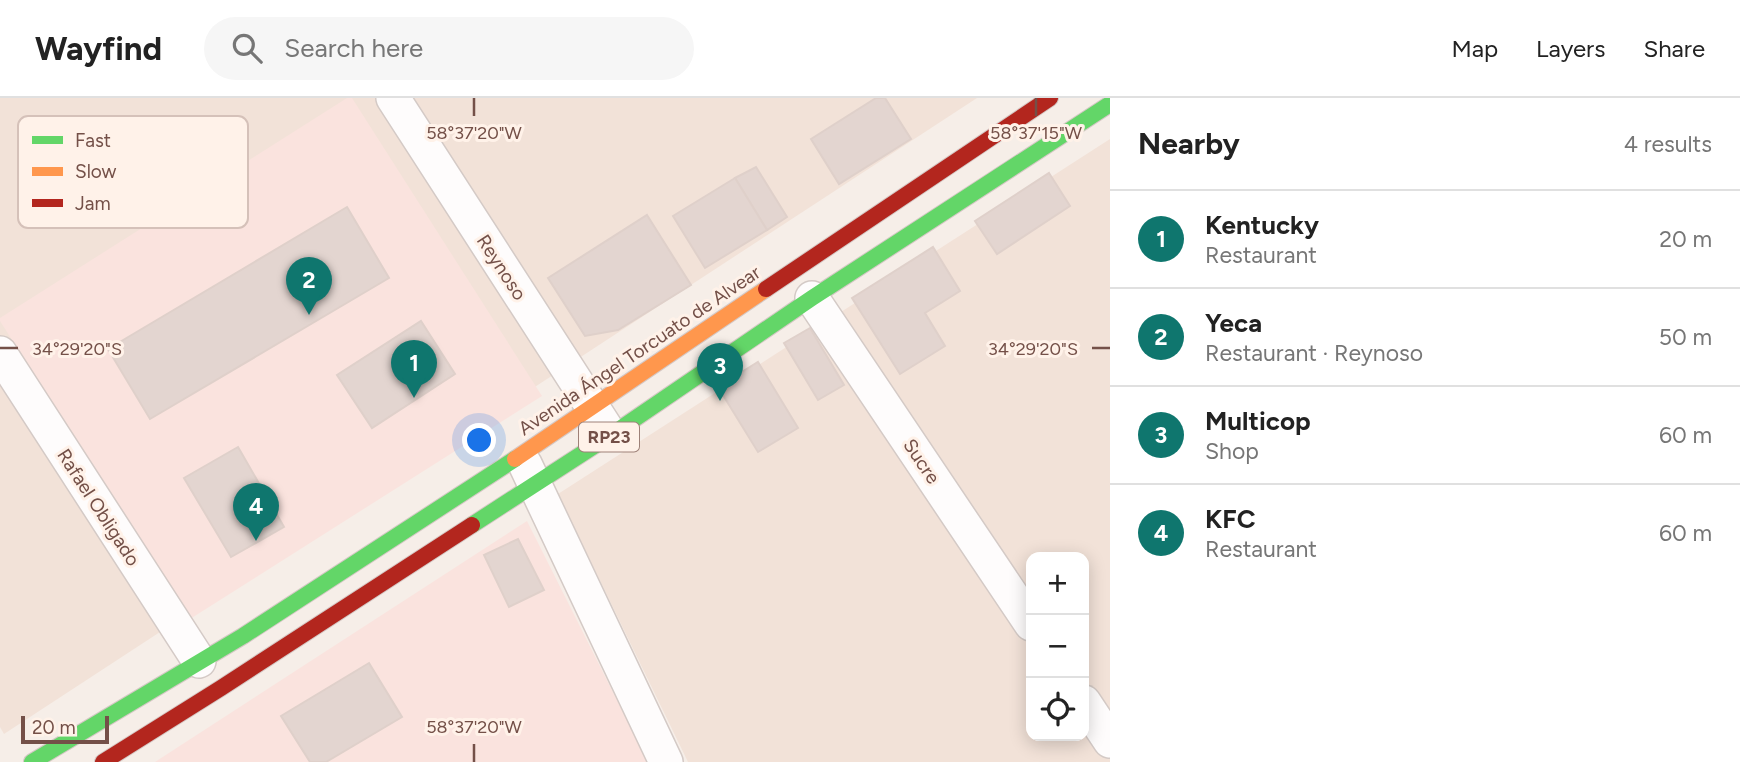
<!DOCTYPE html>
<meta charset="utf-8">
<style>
:root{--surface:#fff;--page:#f6f6f6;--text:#222;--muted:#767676;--line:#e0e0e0;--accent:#0f766e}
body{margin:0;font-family:Figtree,sans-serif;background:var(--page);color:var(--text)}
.controls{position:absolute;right:21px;bottom:21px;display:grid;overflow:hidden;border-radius:14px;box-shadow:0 4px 18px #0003}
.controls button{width:63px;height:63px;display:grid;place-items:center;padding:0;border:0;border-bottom:2px solid var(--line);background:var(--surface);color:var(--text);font:35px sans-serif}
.scale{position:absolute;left:21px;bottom:18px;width:88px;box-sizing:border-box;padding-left:7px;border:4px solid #745048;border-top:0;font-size:19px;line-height:24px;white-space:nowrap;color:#745048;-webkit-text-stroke:5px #fff2e9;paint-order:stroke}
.you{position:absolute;left:480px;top:343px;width:24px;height:24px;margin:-18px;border:5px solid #fff;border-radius:50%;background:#1a73e8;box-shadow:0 0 0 10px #1a73e833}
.badge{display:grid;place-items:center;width:46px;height:46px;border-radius:50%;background:var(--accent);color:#fff;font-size:23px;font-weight:700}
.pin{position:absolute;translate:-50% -58px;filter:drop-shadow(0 2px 4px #0008)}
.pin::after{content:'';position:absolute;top:37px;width:24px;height:21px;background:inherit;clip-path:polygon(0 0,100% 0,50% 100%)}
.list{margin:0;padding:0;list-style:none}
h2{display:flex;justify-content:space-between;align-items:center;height:91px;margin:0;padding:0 28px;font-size:30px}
h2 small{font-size:23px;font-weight:400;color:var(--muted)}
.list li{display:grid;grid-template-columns:46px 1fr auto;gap:21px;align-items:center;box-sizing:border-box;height:98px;padding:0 28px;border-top:2px solid var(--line)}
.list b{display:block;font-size:26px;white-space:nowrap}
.list p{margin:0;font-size:23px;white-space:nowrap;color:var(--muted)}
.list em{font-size:23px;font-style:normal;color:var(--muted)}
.icon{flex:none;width:38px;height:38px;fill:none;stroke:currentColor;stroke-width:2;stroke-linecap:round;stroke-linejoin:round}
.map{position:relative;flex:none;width:1110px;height:664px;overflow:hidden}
header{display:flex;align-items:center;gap:42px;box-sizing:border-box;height:98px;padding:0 35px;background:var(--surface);border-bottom:2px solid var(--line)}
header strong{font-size:33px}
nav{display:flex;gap:38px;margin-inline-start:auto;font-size:24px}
.search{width:490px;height:63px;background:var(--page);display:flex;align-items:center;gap:18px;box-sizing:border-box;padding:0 24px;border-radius:38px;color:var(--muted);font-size:26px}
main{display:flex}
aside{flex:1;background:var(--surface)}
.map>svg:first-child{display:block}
</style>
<header>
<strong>Wayfind</strong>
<div class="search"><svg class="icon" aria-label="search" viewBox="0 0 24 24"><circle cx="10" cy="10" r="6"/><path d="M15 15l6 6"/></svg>Search here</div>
<nav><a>Map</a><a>Layers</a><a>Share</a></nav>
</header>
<main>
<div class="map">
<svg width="1110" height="664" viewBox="0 0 1110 664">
<rect width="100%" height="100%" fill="#f6eee8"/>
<g fill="#f2e2d8" fill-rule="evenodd">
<path d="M0,0H977L4,636L0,629Z"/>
<path d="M1110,41V664H688L558,396ZM1031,459H1084V638H1031Z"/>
</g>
<g fill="#fae3de">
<path d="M347,0H352L542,298L190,521L0,223V220Z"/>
<path d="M527,423L648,664H155Z"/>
</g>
<g fill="#e3d5d0" stroke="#dfd0ca" stroke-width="2">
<path d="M876,0H885L911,41L839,86L811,41Z"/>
<path d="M756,69L787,119L767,132L735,80Z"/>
<path d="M1049,75L1070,108L997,156L975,123Z"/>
<path d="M735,80L767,132L705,170L673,118Z"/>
<path d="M347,109L389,180L150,321L108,251Z"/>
<path d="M647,117L691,187L618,232L585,238L548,180Z"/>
<path d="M933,149L960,193L925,215L945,248L900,276L852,200Z"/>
<path d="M421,223L455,276L372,330L337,277Z"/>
<path d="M810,230L844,287L818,302L784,245Z"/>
<path d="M758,264L798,330L758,354L718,289Z"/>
<path d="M238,349L284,429L231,459L184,380Z"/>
<path d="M518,441L544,492L509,509L484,457Z"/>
<path d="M369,565L402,619L326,664H310L281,618Z"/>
</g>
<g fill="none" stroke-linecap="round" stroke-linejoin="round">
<g stroke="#d4cac6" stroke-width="36">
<g id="street">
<path d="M393,0L606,330"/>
<path d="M812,200L1031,526"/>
<path d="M0,255L199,563"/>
<path d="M525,366L666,664"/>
<path d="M1084,604L1110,643"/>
</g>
</g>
<g stroke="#d5c8c5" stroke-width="18">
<g id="fast">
<path d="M472,427L611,337L812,200L1110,6"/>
<path d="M32,664L243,538L515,361"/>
</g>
</g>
<g stroke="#d5c8c5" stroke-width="18">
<path id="slow" d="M515,361L766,191"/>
</g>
<g stroke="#d5c8c5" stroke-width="18">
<g id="jam">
<path d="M766,191L1050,0"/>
<path d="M103,664L221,590L472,427"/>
</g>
</g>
<use href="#street" stroke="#fefcfc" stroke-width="33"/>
<use href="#fast" stroke="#63d668" stroke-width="16"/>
<use href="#slow" stroke="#ff974d" stroke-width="16"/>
<use href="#jam" stroke="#b3261e" stroke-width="16"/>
</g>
<path fill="none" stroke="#745048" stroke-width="2.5" d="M474,0V18M1036,0V18M0,250H18M1092,250H1110M474,646V664"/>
<g text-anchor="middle" stroke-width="6" stroke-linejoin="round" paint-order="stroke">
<rect fill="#fff2e9" stroke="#9e8178" stroke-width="2" x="579" y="324.5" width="60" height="29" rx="5"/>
<g font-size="18" font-weight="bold" fill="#745048">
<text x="609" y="345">RP23</text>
</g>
<g font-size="19" fill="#745048" stroke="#fff2e9">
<text transform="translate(502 169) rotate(57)" y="7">Reynoso</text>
<text transform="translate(639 252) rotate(-34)" y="7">Avenida Ángel Torcuato de Alvear</text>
<text transform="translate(922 363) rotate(56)" y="7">Sucre</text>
<text transform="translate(99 409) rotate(57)" y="7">Rafael Obligado</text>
</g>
</g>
<rect x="18" y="18" width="230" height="112" rx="10" fill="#fff2e9" stroke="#d5c1b9" stroke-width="2"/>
<rect x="32" y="38" width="31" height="8" fill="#63d668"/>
<rect x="32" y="69" width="31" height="9" fill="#ff974d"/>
<rect x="32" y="101" width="31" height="8" fill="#b3261e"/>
<g font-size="19" fill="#745048">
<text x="75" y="49">Fast</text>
<text x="75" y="80">Slow</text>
<text x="75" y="112">Jam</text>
</g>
<g font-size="18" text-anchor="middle" fill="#745048" stroke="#fff2e9" stroke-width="6" stroke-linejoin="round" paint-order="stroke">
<text x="474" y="41">58°37'20"W</text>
<text x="1036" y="41">58°37'15"W</text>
<text x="77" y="257">34°29'20"S</text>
<text x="1033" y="257">34°29'20"S</text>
<text x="474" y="635">58°37'20"W</text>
</g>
</svg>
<div class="controls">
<button>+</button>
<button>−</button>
<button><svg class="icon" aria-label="locate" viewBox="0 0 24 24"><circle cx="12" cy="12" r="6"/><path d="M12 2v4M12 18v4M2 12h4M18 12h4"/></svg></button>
</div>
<div class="scale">20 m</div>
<div class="you"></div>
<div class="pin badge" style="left:414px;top:300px">1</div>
<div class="pin badge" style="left:309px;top:217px">2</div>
<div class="pin badge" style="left:720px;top:303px">3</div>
<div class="pin badge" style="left:256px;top:443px">4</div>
</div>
<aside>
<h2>Nearby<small>4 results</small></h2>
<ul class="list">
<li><span class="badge">1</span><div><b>Kentucky</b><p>Restaurant</p></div><em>20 m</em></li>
<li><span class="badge">2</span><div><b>Yeca</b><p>Restaurant · Reynoso</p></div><em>50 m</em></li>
<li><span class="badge">3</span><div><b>Multicop</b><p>Shop</p></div><em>60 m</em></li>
<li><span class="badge">4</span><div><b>KFC</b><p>Restaurant</p></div><em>60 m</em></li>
</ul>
</aside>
</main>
